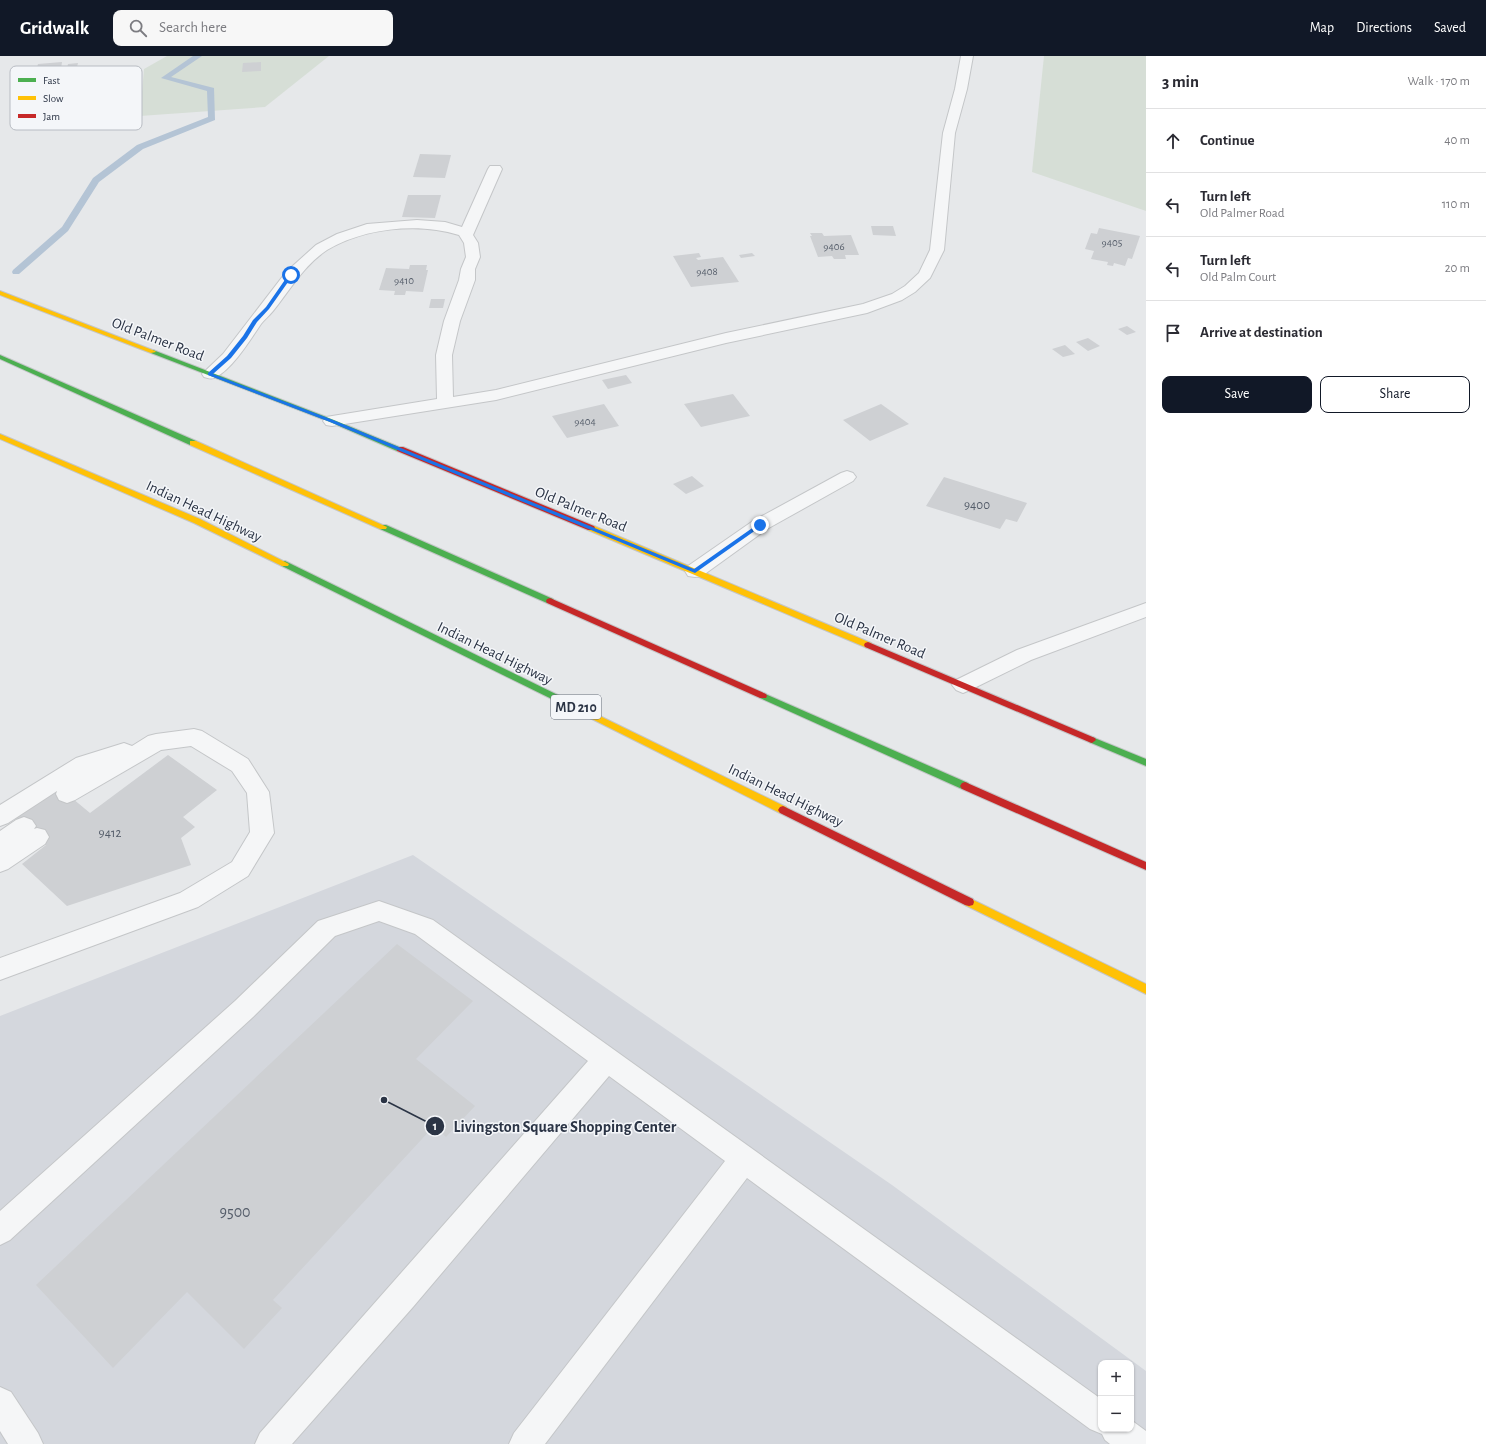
<!DOCTYPE html>
<meta charset="utf-8">
<style>
:root{--surface:#fff;--page:#f7f7f7;--text:#2b2b33;--muted:#7c7c81;--line:#e1e1e2;--accent:#111827}
body{margin:0;font-family:"Alegreya Sans",sans-serif;background:var(--page);color:var(--text)}
.controls{position:absolute;right:12px;bottom:12px;display:grid;overflow:hidden;border-radius:8px;box-shadow:0 1px 3px #0004}
.controls button{width:36px;height:36px;display:grid;place-items:center;padding:0;border:0;border-bottom:1px solid var(--line);background:var(--surface);color:var(--text);font:20px sans-serif}
.stop{position:absolute;width:12px;height:12px;margin:-9px;border:3px solid #1a73e8;border-radius:50%;background:#fff}
.stop.end{background:#1a73e8;border-color:#fff;box-shadow:0 1px 4px #0008}
.list{margin:0;padding:0;list-style:none}
h2{display:flex;justify-content:space-between;align-items:center;height:52px;margin:0;padding:0 16px;font-size:17px}
h2 small{font-size:13px;font-weight:400;color:var(--muted)}
.list li{display:grid;grid-template-columns:26px 1fr auto;gap:12px;align-items:center;box-sizing:border-box;height:64px;padding:0 16px;border-top:1px solid var(--line)}
.list b{display:block;font-size:15px;white-space:nowrap}
.list p{margin:0;font-size:13px;white-space:nowrap;color:var(--muted)}
.list em{font-size:13px;font-style:normal;color:var(--muted)}
.actions{display:flex;gap:8px;padding:12px 16px}
.actions a{flex:1;padding:9px 0;border:1px solid var(--accent);border-radius:8px;text-align:center;font-size:14px;color:var(--accent)}
.actions .main{background:var(--accent);color:#fff}
.icon{flex:none;width:22px;height:22px;fill:none;stroke:currentColor;stroke-width:2;stroke-linecap:round;stroke-linejoin:round}
.map{position:relative;flex:none;width:1146px;height:1388px;overflow:hidden}
header{display:flex;align-items:center;gap:24px;box-sizing:border-box;height:56px;padding:0 20px;background:var(--accent);color:#fff}
header strong{font-size:19px}
nav{display:flex;gap:22px;margin-inline-start:auto;font-size:14px}
.search{width:280px;height:36px;background:var(--page);display:flex;align-items:center;gap:10px;box-sizing:border-box;padding:0 14px;border-radius:8px;color:var(--muted);font-size:15px}
main{display:flex}
aside{flex:1;background:var(--surface)}
.map>svg:first-child{display:block}
</style>
<header>
<strong>Gridwalk</strong>
<div class="search"><svg class="icon" aria-label="search" viewBox="0 0 24 24"><circle cx="10" cy="10" r="6"/><path d="M15 15l6 6"/></svg>Search here</div>
<nav><a>Map</a><a>Directions</a><a>Saved</a></nav>
</header>
<main>
<div class="map">
<svg width="1146" height="1388" viewBox="0 0 1146 1388">
<rect width="100%" height="100%" fill="#e6e8ea"/>
<path fill="#d4d7dd" fill-rule="evenodd" d="M413,799L892,1129L1146,1315V1388H0V960ZM1101,1307H1131V1373H1101Z"/>
<g fill="#d6ded6">
<path d="M167,0H329L265,51L140,60L144,13Z"/>
<path d="M1044,0H1146V155L1032,116Z"/>
</g>
<g fill="none" stroke-linecap="round" stroke-linejoin="round">
<path fill="#b4c4d5" fill-rule="evenodd" d="M193,0H202L171,21L214,32L215,64L143,93L99,126L68,175L19,218H13L12,216L13,214L62,171L93,122L137,89L208,61L207,35L161,22Z"/>
</g>
<g fill="#ced0d3">
<path d="M62,6L61,13L36,15L38,8Z"/>
<path d="M261,6V15L242,16L243,7Z"/>
<path d="M78,7L77,11L67,12L68,8Z"/>
<path d="M420,98L451,99L445,122L413,121Z"/>
<path d="M408,139H441L435,162L402,161Z"/>
<path d="M871,170H893L896,180L873,179Z"/>
<path d="M1099,172L1140,180L1132,203L1128,202L1125,210L1114,207L1113,210L1107,209L1108,206L1091,203L1094,195L1085,193L1091,177L1097,178Z"/>
<path d="M810,177H822L824,180L851,179L859,199H845L846,203H834L832,200L818,201L810,180H812Z"/>
<path d="M699,197L701,201L696,202L698,204L723,201L739,226L691,231L673,200Z"/>
<path d="M752,197L755,200L741,202L739,199Z"/>
<path d="M410,209H427L426,214H428L423,236L406,235L405,239H394L395,235L379,234L386,212L409,213Z"/>
<path d="M431,243H445L443,252H429Z"/>
<path d="M1127,270L1136,276L1127,279L1118,273Z"/>
<path d="M1088,282L1100,290L1088,295L1076,286Z"/>
<path d="M1065,289L1075,298L1063,301L1052,293Z"/>
<path d="M626,319L632,327L608,333L602,324Z"/>
<path d="M733,338L750,360L701,371L684,348Z"/>
<path d="M604,348L619,370L567,382L552,360Z"/>
<path d="M881,348L909,368L870,385L843,364Z"/>
<path d="M692,420L704,430L686,438L673,428Z"/>
<path d="M944,421L1027,447L1017,466L1006,463L1000,473L926,450Z"/>
<path d="M168,699L217,734L183,761L195,771L181,782L191,809L67,850L22,808L46,789L12,759L55,728L90,757Z"/>
<path d="M397,888L473,945L416,1003L475,1050L446,1081L434,1070L273,1244L282,1252L244,1293L187,1236L113,1312L36,1229Z"/>
</g>
<g fill="none" stroke-linecap="round" stroke-linejoin="round">
<g stroke="#c4c6c8" stroke-width="2">
<g id="lane">
<path d="M1146,547V561L1031,604L970,634L963,637L956,634L952,629L956,624L1017,594Z"/>
<path d="M194,673L202,675L248,703L269,736L274,777L248,820L198,851L0,924V902L180,837L232,806L250,776L247,737L232,715L191,690L161,694L75,744L67,747L59,744L56,738L57,735L8,767L0,770V749L76,702L124,687L132,690L148,680L156,678Z"/>
<path d="M24,761L32,764L36,770L34,773L37,772L45,774L49,781L45,788L8,813L0,816V775L16,764Z"/>
<path d="M379,845L433,864L1101,1343V1373H1131V1364L1146,1375V1388H1110L1105,1384L1102,1378L1090,1373L747,1122L545,1388H509L514,1377L725,1105L609,1020L413,1251L292,1388H255L260,1377L588,1005L415,878L379,865L335,880L253,961L10,1184L0,1189V1155L235,945L318,865Z"/>
<path d="M0,1331L11,1336L38,1377L43,1388H8L0,1375Z"/>
</g>
</g>
<g stroke="#c4c6c8" stroke-width="2">
<g id="street">
<path d="M961,0H973L967,33L955,77L944,194L930,222L915,236L902,244L867,257L726,287L496,344L332,370L326,369L323,365L326,361L437,343L436,299L444,265L459,224L461,213L466,201L464,187L459,179C418,166 364,172 327,194C304,209 290,234 273,255C269,260 264,264 261,268C250,284 233,312 216,321C212,324 208,322 204,321L202,318L223,298L286,216L316,189L337,178L367,168L417,164L445,166L462,171L488,113L490,110H500L502,113L473,179L478,187L480,201L475,213V224L460,265L452,299L453,341L496,334L726,277L863,248L892,238L905,230L919,217L930,194L943,77L955,33Z"/>
<path d="M847,415L853,417L856,421L853,425L767,473L702,520L695,521L688,520L685,515L688,510L753,465L841,417Z"/>
</g>
</g>
<g stroke="#c4c6c8" stroke-width="2">
<g id="fast">
<path d="M153,294L334,364L404,393L403,395H397L330,366L151,297V295Z"/>
<path d="M0,299L196,385L197,387L193,389H190L0,303Z"/>
<path d="M380,469H386L553,543L554,545L553,547H547L380,473Z"/>
<path d="M285,505L570,645L571,647L570,649H564L282,510L281,508L282,506Z"/>
<path d="M763,637L968,727L970,730L968,733H962L760,642L759,640L760,638Z"/>
<path d="M1092,681L1146,703V710L1089,686L1088,684Z"/>
</g>
</g>
<g stroke="#c4c6c8" stroke-width="2">
<g id="slow">
<path d="M0,235L155,295L156,296L151,297L0,239Z"/>
<path d="M0,378L200,463L289,508L288,510H282L194,467L0,383Z"/>
<path d="M190,385H196L387,471L386,473H380L190,389Z"/>
<path d="M588,470H594L871,587L872,589L868,592L865,591L588,474Z"/>
<path d="M567,644L786,751L788,754L786,757H780L564,649L563,647L564,645Z"/>
<path d="M969,842L1146,928V938L965,849L964,846L965,843Z"/>
</g>
</g>
<g stroke="#c4c6c8" stroke-width="2">
<g id="jam">
<path d="M397,391H403L594,470L595,472L591,474H588L397,395Z"/>
<path d="M550,542L766,638L767,640L766,642H760L547,547L546,545L547,543Z"/>
<path d="M868,586L1095,682L1096,684L1092,687L1089,686L865,591L864,589L865,587Z"/>
<path d="M965,726L1146,806V814L962,733L960,730L962,727Z"/>
<path d="M783,750L973,843L974,846L973,849L969,850L965,849L780,757L778,754L780,751Z"/>
</g>
</g>
<use href="#lane" fill="#f5f6f7" fill-rule="evenodd"/>
<use href="#street" fill="#f5f6f7" fill-rule="evenodd"/>
<use href="#fast" fill="#4caf50" fill-rule="evenodd"/>
<use href="#slow" fill="#ffc107" fill-rule="evenodd"/>
<use href="#jam" fill="#c62828" fill-rule="evenodd"/>
</g>
<path fill="#1a73e8" d="M289,218L293,219L269,253L257,266L247,282L231,302L213,318L333,364L694,513L758,468L763,469L695,517L330,366L208,319V317L227,300L243,280L253,264L266,251Z"/>
<g text-anchor="middle" stroke-width="3" stroke-linejoin="round" paint-order="stroke">
<g font-size="11" fill="#545c69">
<text x="1112" y="190">9405</text>
<text x="834" y="194">9406</text>
<text x="707" y="219">9408</text>
<text x="404" y="228">9410</text>
<text x="585" y="369">9404</text>
</g>
<g font-size="13" fill="#545c69">
<text x="977" y="453">9400</text>
<text x="110" y="781">9412</text>
</g>
<rect fill="#f4f6f9" stroke="#676e7b" stroke-width="1" x="551" y="639" width="50" height="24" rx="3"/>
<g font-size="14" font-weight="bold" fill="#2b3445">
<text x="576" y="656">MD 210</text>
</g>
<g font-size="15" fill="#2b3445" stroke="#f4f6f9">
<text transform="translate(158 283) rotate(21)" y="5">Old Palmer Road</text>
<text transform="translate(581 453) rotate(22)" y="5">Old Palmer Road</text>
<text transform="translate(204 455) rotate(25)" y="5">Indian Head Highway</text>
<text transform="translate(880 579) rotate(23)" y="5">Old Palmer Road</text>
<text transform="translate(495 597) rotate(26)" y="5">Indian Head Highway</text>
<text transform="translate(786 739) rotate(26)" y="5">Indian Head Highway</text>
</g>
<g font-size="16" fill="#545c69">
<text x="235" y="1161">9500</text>
</g>
</g>
<rect x="10" y="10" width="132" height="64" rx="6" fill="#f4f6f9" stroke="#b8bcc3" stroke-width="1"/>
<rect x="18" y="22" width="18" height="4" fill="#4caf50"/>
<rect x="18" y="40" width="18" height="4" fill="#ffc107"/>
<rect x="18" y="58" width="18" height="4" fill="#c62828"/>
<g font-size="11" fill="#2b3445">
<text x="43" y="28">Fast</text>
<text x="43" y="46">Slow</text>
<text x="43" y="64">Jam</text>
</g>
<path fill="none" stroke="#2b3445" stroke-width="1.5" d="M384 1044L435 1070"/>
<g fill="#2b3445" stroke="#f4f6f9" stroke-width="1.5">
<circle cx="384" cy="1044" r="4"/>
<circle cx="435" cy="1070" r="10"/>
</g>
<g font-size="12" text-anchor="middle" font-weight="bold" fill="#fff">
<text x="435" y="1074">1</text>
</g>
<g font-size="16" text-anchor="middle" font-weight="bold" fill="#2b3445" stroke="#f4f6f9" stroke-width="3" stroke-linejoin="round" paint-order="stroke">
<text x="565" y="1076">Livingston Square Shopping Center</text>
</g>
</svg>
<div class="controls">
<button>+</button>
<button>−</button>
</div>
<div class="stop" style="left:291px;top:219px"></div>
<div class="stop end" style="left:760px;top:469px"></div>
</div>
<aside>
<h2>3 min<small>Walk · 170 m</small></h2>
<ul class="list">
<li><svg class="icon" aria-label="ahead" viewBox="0 0 24 24"><path d="M12 20V5M6 11l6-6 6 6"/></svg><div><b>Continue</b></div><em>40 m</em></li>
<li><svg class="icon" aria-label="left" viewBox="0 0 24 24"><path d="M17 20v-9H6M10 6l-5 5 5 5"/></svg><div><b>Turn left</b><p>Old Palmer Road</p></div><em>110 m</em></li>
<li><svg class="icon" aria-label="left" viewBox="0 0 24 24"><path d="M17 20v-9H6M10 6l-5 5 5 5"/></svg><div><b>Turn left</b><p>Old Palm Court</p></div><em>20 m</em></li>
<li><svg class="icon" aria-label="arrive" viewBox="0 0 24 24"><path d="M6 21V4h12l-3 4 3 4H6"/></svg><div><b>Arrive at destination</b></div></li>
</ul>
<div class="actions"><a class="main">Save</a><a>Share</a></div>
</aside>
</main>
